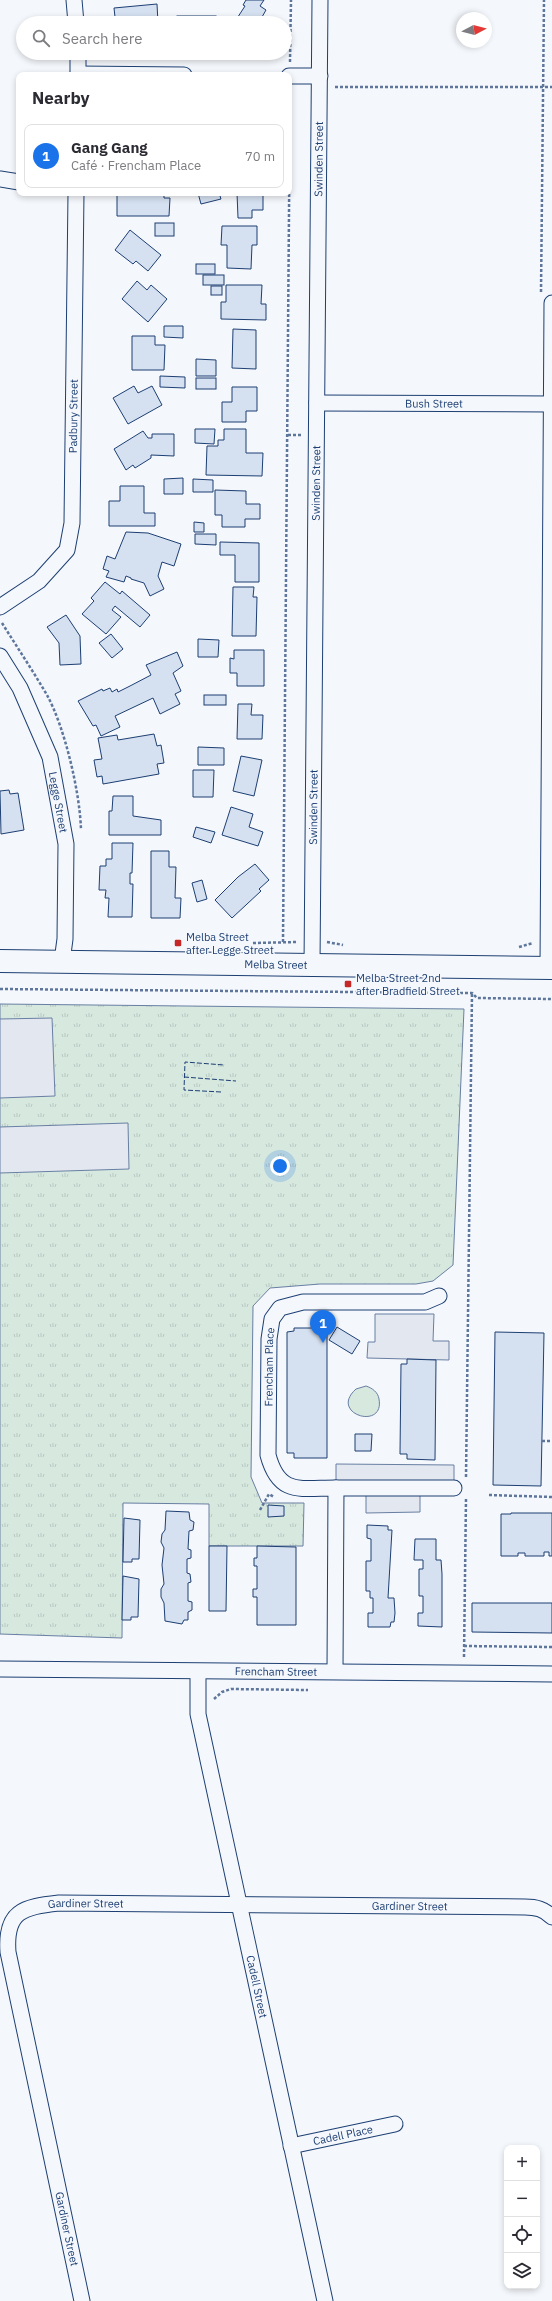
<!DOCTYPE html>
<meta charset="utf-8">
<style>
:root{--surface:#fff;--page:#f2f2f3;--text:#2b2b33;--muted:#7c7c81;--line:#e1e1e2;--accent:#1a73e8}
body{margin:0;font-family:"IBM Plex Sans",sans-serif;background:var(--page);color:var(--text)}
.controls{position:absolute;right:12px;bottom:12px;display:grid;overflow:hidden;border-radius:8px;box-shadow:0 2px 6px #0003}
.controls button{width:36px;height:36px;display:grid;place-items:center;padding:0;border:0;border-bottom:1px solid var(--line);background:var(--surface);color:var(--text);font:20px sans-serif}
.compass{position:absolute;left:456px;top:12px;width:36px;height:36px;border-radius:50%;background:var(--surface);box-shadow:0 2px 6px #0003;rotate:83deg}
.you{position:absolute;left:280px;top:1166px;width:14px;height:14px;margin:-10px;border:3px solid #fff;border-radius:50%;background:#1a73e8;box-shadow:0 0 0 6px #1a73e833}
.badge{display:grid;place-items:center;width:26px;height:26px;border-radius:50%;background:var(--accent);color:#fff;font-size:13px;font-weight:700}
.pin{position:absolute;translate:-50% -33px;filter:drop-shadow(0 1px 2px #0008)}
.pin::after{content:'';position:absolute;top:21px;width:14px;height:12px;background:inherit;clip-path:polygon(0 0,100% 0,50% 100%)}
.list{margin:0;padding:0;list-style:none}
h2{display:flex;justify-content:space-between;align-items:center;height:52px;margin:0;padding:0 16px;font-size:17px}
h2 small{font-size:13px;font-weight:400;color:var(--muted)}
.list li{display:grid;grid-template-columns:26px 1fr auto;gap:12px;align-items:center;box-sizing:border-box;height:64px;margin:0 8px 8px;padding:0 8px;border:1px solid var(--line);border-radius:8px}
.list b{display:block;font-size:15px;white-space:nowrap}
.list p{margin:0;font-size:13px;white-space:nowrap;color:var(--muted)}
.list em{font-size:13px;font-style:normal;color:var(--muted)}
.icon{flex:none;width:22px;height:22px;fill:none;stroke:currentColor;stroke-width:2;stroke-linecap:round;stroke-linejoin:round}
.map{position:relative;flex:none;width:552px;height:2301px;overflow:hidden}
.search{position:absolute;background:var(--surface);box-shadow:0 2px 6px #0003;left:16px;top:16px;width:276px;height:44px;display:flex;align-items:center;gap:10px;box-sizing:border-box;padding:0 14px;border-radius:22px;color:var(--muted);font-size:15px}
.panel{position:absolute;background:var(--surface);box-shadow:0 2px 6px #0003;left:16px;top:72px;width:276px;height:124px;border-radius:8px}
.map>svg:first-child{display:block}
</style>
<div class="map">
<svg width="552" height="2301" viewBox="0 0 552 2301">
<defs>
<pattern id="park-tufts" width="24" height="20" patternUnits="userSpaceOnUse"><rect width="24" height="20" fill="#d7e8df"/><path d="M3 7l-1-3M5 7V3M7 7l1-3M15 17l-1-3M17 17v-4M19 17l1-3" fill="none" stroke="#b8c8c3"/></pattern>
</defs>
<rect width="100%" height="100%" fill="#f4f7fb"/>
<path fill="#d7e8df" stroke="#687fa3" d="M366,1386C372,1388 378,1392 379,1399C385,1431 328,1414 356,1389Z"/>
<path fill="url(#park-tufts)" stroke="#687fa3" d="M0,1004L464,1009L453,1265L433,1281L416,1284H320L270,1288L253,1306L251,1477L262,1503H304L303,1546H209V1504L123,1503L122,1638L0,1634Z"/>
<g fill="#e3e8f0" stroke="#687fa3">
<path d="M52,1018L55,1096L0,1098V1019Z"/>
<path d="M128,1123L129,1169L0,1173V1127Z"/>
<path d="M375,1314H434L433,1341H449V1360L367,1358L368,1342H375Z"/>
<path d="M336,1464L454,1465V1488L420,1489V1512L366,1513V1488H336Z"/>
</g>
<g fill="#d5e0f0" stroke="#1d3f73">
<path d="M246,0H264L260,6L266,10L262,17L266,20L264,23H234L245,6L243,5Z"/>
<path d="M157,4L158,23H112V17H115L114,8Z"/>
<rect x="177" y="16" width="39" height="7"/>
<path d="M117,193H164V198H170L169,216H117Z"/>
<path d="M198,193H219L221,199L201,204Z"/>
<path d="M237,193H263V210H252V218H238Z"/>
<rect x="155" y="223" width="19" height="13"/>
<path d="M222,226H257V245H252L251,269L227,268V245H221Z"/>
<path d="M130,230L161,255L148,271L136,261L133,264L115,250Z"/>
<rect x="196" y="264" width="19" height="10"/>
<rect x="203" y="275" width="21" height="10"/>
<path d="M137,281L147,290L151,285L167,299L148,322L122,299Z"/>
<path d="M226,285H262L261,304H266V320L221,319V302H226Z"/>
<rect x="211" y="286" width="11" height="9"/>
<path d="M164,326H183V338L164,337Z"/>
<path d="M233,329L256,330V369L232,368Z"/>
<path d="M132,336H155V345H165L164,370H132Z"/>
<path d="M196,359L216,360V376H196Z"/>
<path d="M160,376L185,377V388L160,387Z"/>
<rect x="196" y="378" width="20" height="11"/>
<path d="M134,386L138,393L152,386L162,405L128,424L113,398Z"/>
<path d="M232,387H257V411H246V422H222V402H232Z"/>
<path d="M195,429H215L214,444L195,443Z"/>
<path d="M224,429H246V453H263L262,476L206,475L207,446H218V440H224Z"/>
<path d="M143,431L148,438H152V434H174V456L151,455V458L135,468L133,465L126,470L114,449Z"/>
<path d="M183,478V494H164V479Z"/>
<path d="M193,479L213,480V492H193Z"/>
<path d="M120,486H144V513H155V526H109V501H120Z"/>
<path d="M215,490L246,491V504H260V519H245V527H222V515H215Z"/>
<path d="M194,522L204,523V532H194Z"/>
<path d="M126,532L148,533L181,544L174,566L162,562L158,576L164,589L150,596L144,583L131,579V578L126,576L124,582L106,577L109,571L103,569L107,556L115,559Z"/>
<path d="M195,534H216V545L195,544Z"/>
<path d="M220,542L259,543V582H235V555H220Z"/>
<path d="M105,582L120,594L122,591L150,615L140,627L115,606L112,610L121,617L106,634L82,614L94,601L91,598Z"/>
<path d="M233,587H254L253,597H257L256,636H232Z"/>
<path d="M66,615L80,636L81,664L60,665L59,643L47,627Z"/>
<path d="M111,634L123,649L112,658L99,643Z"/>
<path d="M198,639L219,640L218,657H198Z"/>
<path d="M234,650H264V686H237V673H230V658L234,659Z"/>
<path d="M177,652L183,666L173,673L181,691L175,694L180,704L160,714L153,698L115,716L120,727L101,736L96,725L93,726L78,701L102,689L103,691L110,688L112,692L117,689L118,692L130,686L151,675L146,665Z"/>
<rect x="204" y="695" width="22" height="10"/>
<path d="M238,704H252L251,715H263L262,739H237Z"/>
<path d="M154,734L157,746L161,745L164,763L157,764L159,774L103,784L102,776L97,777L94,760L102,759L98,738L117,735L118,740Z"/>
<path d="M198,747L224,748V765H198Z"/>
<path d="M241,756L262,760L254,796L233,791Z"/>
<path d="M193,770H214L213,797H193Z"/>
<path d="M9,790L10,794L18,793L24,830L1,834L0,791Z"/>
<path d="M113,796H133V816L161,820V835H109V811H112Z"/>
<path d="M231,807L253,814L249,827L263,832L258,846L222,835Z"/>
<path d="M196,827L215,832L211,843L193,837Z"/>
<path d="M112,843H133L132,873H130V884H133L132,917H108L109,898H105L106,890H99L100,866H106V859H112Z"/>
<path d="M151,851H169V867H176L175,898H181L180,918H151Z"/>
<path d="M255,864L269,880L259,889L261,891L232,918L215,900L238,877Z"/>
<path d="M202,880L207,899L197,902L192,883Z"/>
<path d="M337,1327L360,1341L352,1354L329,1340Z"/>
<path d="M294,1328H327V1458H294V1453H287V1332L294,1331Z"/>
<path d="M495,1332L544,1333L541,1486L493,1485Z"/>
<path d="M407,1359L436,1360L435,1460L407,1459V1454H400L401,1364H407Z"/>
<path d="M355,1434H372L371,1451H355Z"/>
<path d="M268,1505L284,1506V1516L268,1517Z"/>
<path d="M166,1511L189,1512L190,1520L194,1522L193,1530L189,1531L188,1549L191,1550V1558L187,1559V1573L190,1574L191,1582L188,1583V1601L192,1602V1610L188,1612V1620H184L182,1624L165,1621L164,1603L161,1597V1589L164,1584L162,1565L164,1548L161,1542L162,1534L165,1530Z"/>
<path d="M511,1513H552V1556H549V1552H544V1556H525V1553H518V1556H501V1514H511Z"/>
<path d="M124,1518L140,1520L139,1559H132V1562H123Z"/>
<path d="M367,1525L388,1526V1530H392L388,1598H394L395,1613L394,1622H391L390,1627H368V1613H373V1598H370V1591H366V1561H371V1539L367,1538Z"/>
<path d="M415,1539H436V1560H441L442,1574V1627L418,1626V1613H423V1596H419V1569H423V1560H414Z"/>
<path d="M209,1546H227L226,1611H209Z"/>
<path d="M257,1546L296,1547V1625H257V1597H253V1589H257V1566H254V1558H257Z"/>
<path d="M123,1576L139,1579L138,1617H131V1620H122Z"/>
<path d="M472,1603H552V1633L472,1632Z"/>
</g>
<g fill="none" stroke-linecap="round" stroke-linejoin="round">
<g stroke="#1d3f73" stroke-width="17">
<g id="street">
<path d="M74,0L76,23"/>
<path d="M78,74L184,75"/>
<path d="M78,75V53"/>
<path d="M289,76H320"/>
<path d="M0,179L19,182"/>
<path id="s1" d="M317,403L551,404"/>
<path id="s2" d="M0,607L39,581L67,550L72,523L76,193"/>
<path id="s3" d="M0,656L20,688L50,757L66,844L65,939L62,961"/>
<path id="s4" d="M312,966L320,0"/>
<path d="M548,968L552,303"/>
<path d="M336,1488H454"/>
<path id="s5" d="M0,1669L552,1674"/>
<path id="s6" d="M335,1671L336,1488C300,1488 279,1496 268,1455L269,1339L272,1319L280,1308L303,1302H425L439,1296"/>
<path id="s7" d="M198,1672V1714L325,2301"/>
<path id="s8" d="M291,2146L395,2124"/>
<path id="s9" d="M82,2301L8,1952C5,1911 23,1907 59,1903L525,1907C536,1907 544,1909 552,1917"/>
</g>
</g>
<g stroke="#1d3f73" stroke-width="24">
<g id="secondary">
<path id="s10" d="M0,961L552,968"/>
</g>
</g>
<g stroke="#5e769c" stroke-width="2.5" stroke-dasharray="3 2" stroke-linecap="butt">
<path d="M290,62L291,0"/>
<path d="M335,87H552"/>
<path d="M541,292L544,0"/>
<path d="M288,435H301"/>
<path d="M2,623C17,647 33,671 47,695C65,728 80,793 81,830"/>
<path d="M283,942L290,91"/>
<path d="M327,942L343,945"/>
<path d="M253,943L298,942"/>
<path d="M519,947L533,943"/>
<path d="M0,989L472,993L477,998L552,999"/>
<path d="M542,1441H552"/>
<path d="M466,1477L472,993"/>
<path d="M489,1495L552,1497"/>
<path d="M260,1510L269,1494L274,1497"/>
<path d="M464,1646L552,1647"/>
<path d="M464,1657L466,1498"/>
<path d="M214,1699L222,1692L231,1689L308,1690"/>
</g>
<use href="#street" stroke="#f4f7fb" stroke-width="15"/>
<use href="#secondary" stroke="#f4f7fb" stroke-width="22"/>
<g stroke="#1d3f73" stroke-width="1" stroke-dasharray="5 2" stroke-linecap="butt">
<path d="M184,1077L236,1081"/>
<path d="M221,1092L184,1090L185,1062L224,1065"/>
</g>
</g>
<g fill="#c62828" stroke="#f4f7fb" stroke-width="1.5">
<rect x="174" y="939" width="8" height="8" rx="2"/>
<rect x="344" y="980" width="8" height="8" rx="2"/>
</g>
<g text-anchor="middle" stroke-width="3" stroke-linejoin="round" paint-order="stroke">
<g font-size="11" fill="#1d3f73" stroke="#f4f7fb">
<text dy="4" stroke="none"><textPath href="#s4" startOffset="807">Swinden Street</textPath></text>
<text dy="4" stroke="none"><textPath href="#s1" startOffset="117">Bush Street</textPath></text>
<text dy="4" stroke="none"><textPath href="#s2" startOffset="223">Padbury Street</textPath></text>
<text dy="4" stroke="none"><textPath href="#s4" startOffset="483">Swinden Street</textPath></text>
<text dy="4" stroke="none"><textPath href="#s3" startOffset="159">Legge Street</textPath></text>
<text dy="4" stroke="none"><textPath href="#s4" startOffset="159">Swinden Street</textPath></text>
<text dy="4" stroke="none"><textPath href="#s10" startOffset="276">Melba Street</textPath></text>
<text dy="4" stroke="none"><textPath href="#s6" startOffset="357">Frencham Place</textPath></text>
<text dy="4" stroke="none"><textPath href="#s5" startOffset="276">Frencham Street</textPath></text>
<text dy="4" stroke="none"><textPath href="#s9" startOffset="467">Gardiner Street</textPath></text>
<text dy="4" stroke="none"><textPath href="#s9" startOffset="791">Gardiner Street</textPath></text>
<text dy="4" stroke="none"><textPath href="#s7" startOffset="321">Cadell Street</textPath></text>
<text dy="4" stroke="none"><textPath href="#s8" startOffset="53">Cadell Place</textPath></text>
<text transform="translate(67 2229) rotate(78)" y="4">Gardiner Street</text>
</g>
<g font-size="11" fill="#1d3f73" stroke="#f4f7fb" text-anchor="start">
<text x="186" y="941">Melba Street<tspan x="186" dy="13">after Legge Street</tspan></text>
<text x="356" y="982">Melba Street 2nd<tspan x="356" dy="13">after Bradfield Street</tspan></text>
</g>
</g>
</svg>
<div class="controls">
<button>+</button>
<button>−</button>
<button><svg class="icon" aria-label="locate" viewBox="0 0 24 24"><circle cx="12" cy="12" r="6"/><path d="M12 2v4M12 18v4M2 12h4M18 12h4"/></svg></button>
<button><svg class="icon" aria-label="layers" viewBox="0 0 24 24"><path d="M12 4l9 5-9 5-9-5zM3 14l9 5 9-5"/></svg></button>
</div>
<svg class="compass" viewBox="-18 -18 36 36"><path d="M0-13l5 13h-10z" fill="#e53935"/><path d="M0 13l5-13h-10z" fill="#7c7c81"/></svg>
<div class="you"></div>
<div class="pin badge" style="left:323px;top:1343px">1</div>
<div class="search"><svg class="icon" aria-label="search" viewBox="0 0 24 24"><circle cx="10" cy="10" r="6"/><path d="M15 15l6 6"/></svg>Search here</div>
<section class="panel">
<h2>Nearby<small></small></h2>
<ul class="list">
<li><span class="badge">1</span><div><b>Gang Gang</b><p>Café · Frencham Place</p></div><em>70 m</em></li>
</ul>
</section>
</div>
